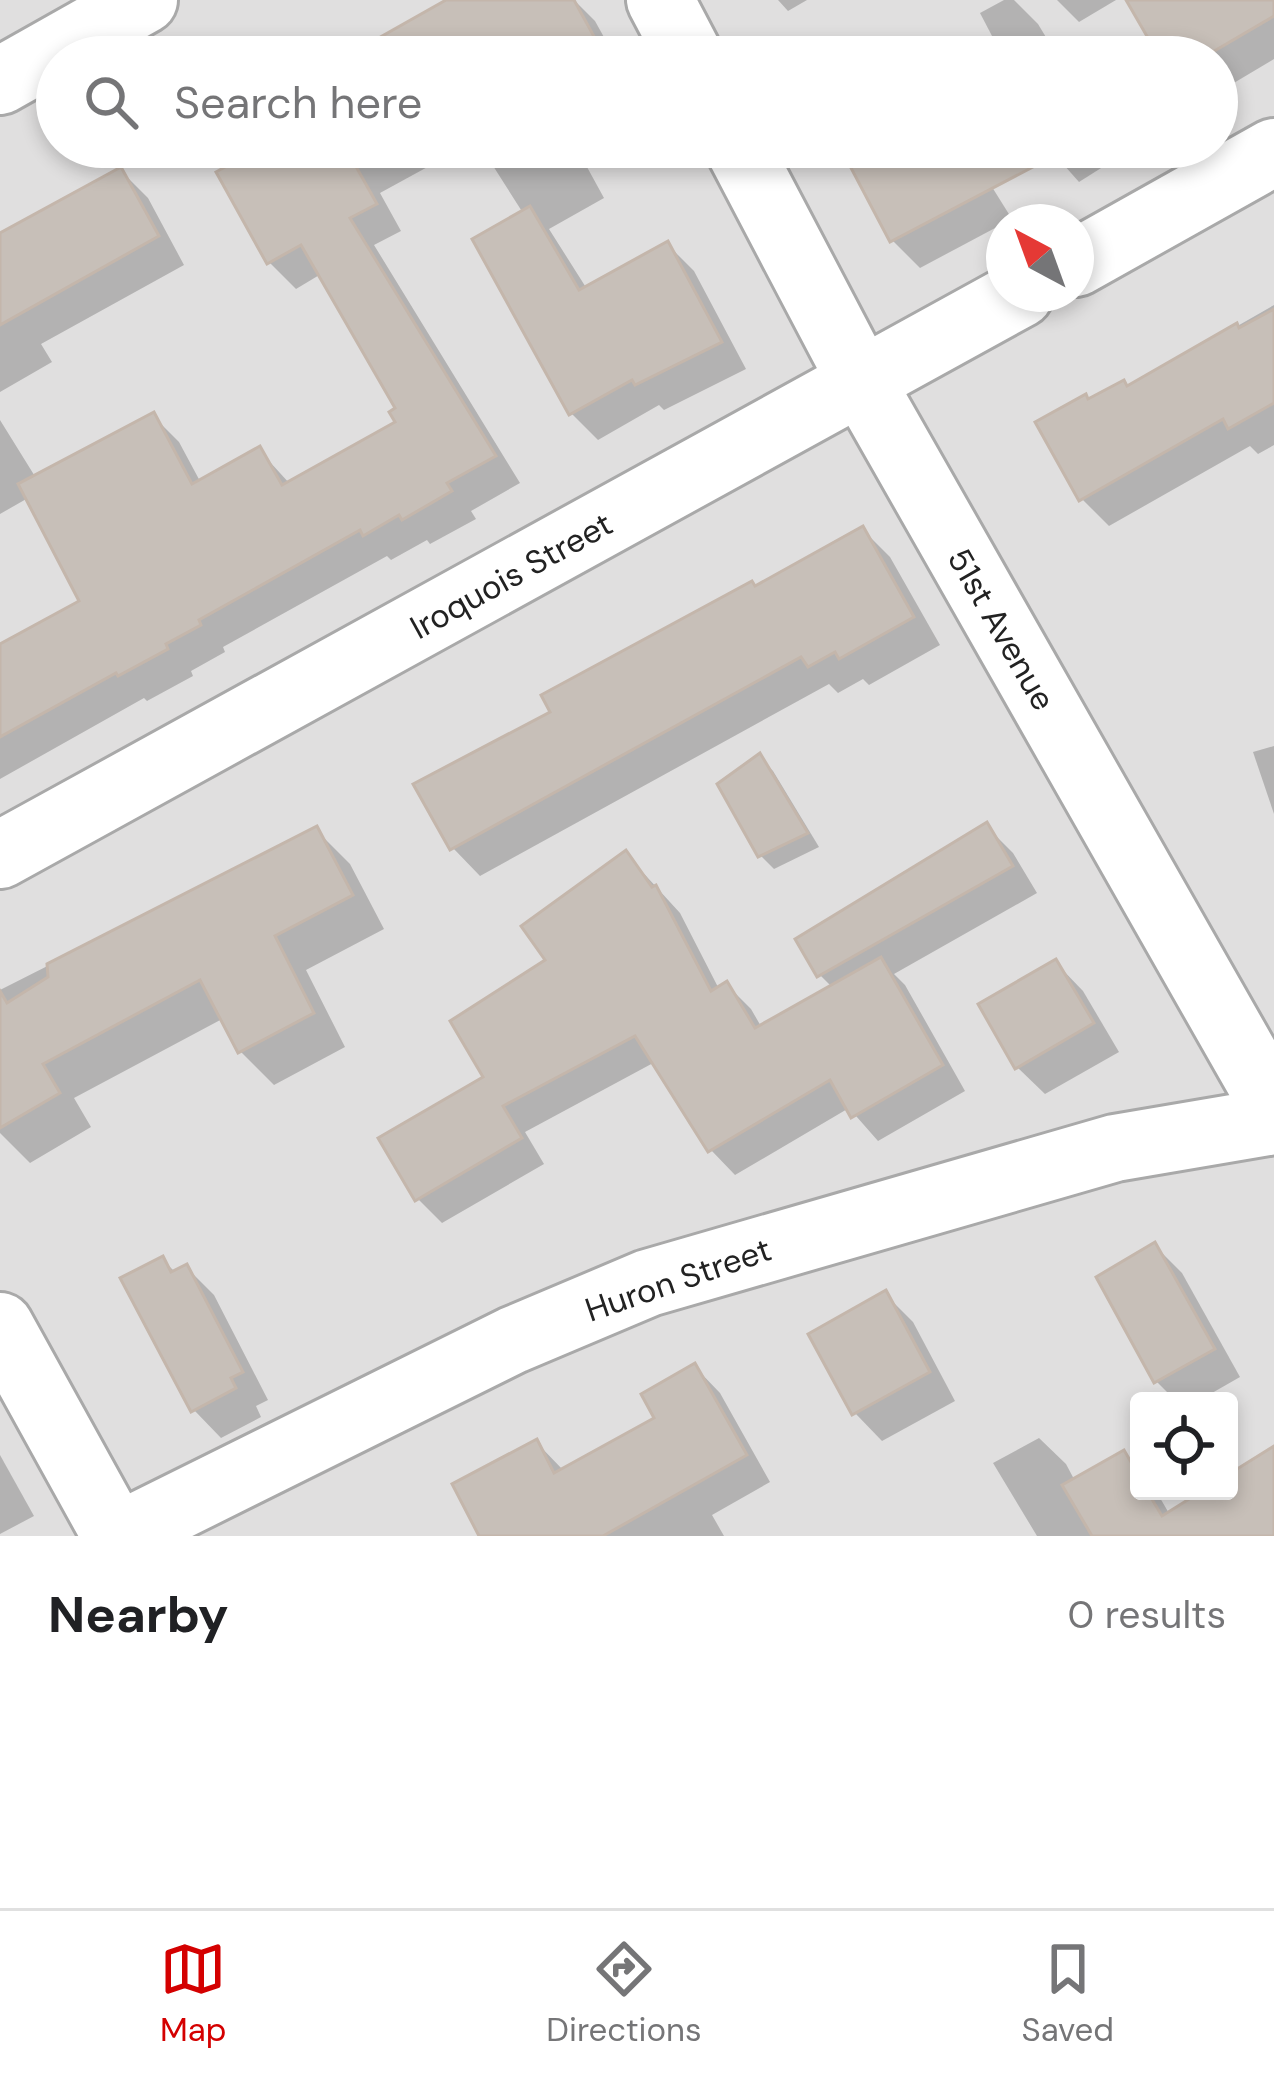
<!DOCTYPE html>
<style>
:root{--surface:#fff;--page:#f2f2f2;--text:#202124;--muted:#757577;--line:#e0e0e0;--accent:#d40000}
body{margin:0;font-family:"DM Sans",sans-serif;background:var(--page);color:var(--text)}
.controls{position:absolute;right:36px;bottom:36px;display:grid;overflow:hidden;border-radius:12px;box-shadow:0 6px 18px #0003}
.controls button{width:108px;height:108px;display:grid;place-items:center;padding:0;border:0;border-bottom:3px solid var(--line);background:var(--surface);color:var(--text);font:60px sans-serif}
.compass{position:absolute;left:986px;top:204px;width:108px;height:108px;border-radius:50%;background:var(--surface);box-shadow:0 6px 18px #0003;rotate:319deg}
.list{margin:0;padding:0;list-style:none}
h2{display:flex;justify-content:space-between;align-items:center;height:156px;margin:0;padding:0 48px;font-size:51px}
h2 small{font-size:39px;font-weight:400;color:var(--muted)}
.icon{flex:none;width:66px;height:66px;fill:none;stroke:currentColor;stroke-width:2;stroke-linecap:round;stroke-linejoin:round}
.map{position:relative;flex:none;width:1274px;height:1536px;overflow:hidden}
.search{position:absolute;background:var(--surface);box-shadow:0 6px 18px #0003;left:36px;right:36px;top:36px;height:132px;display:flex;align-items:center;gap:30px;box-sizing:border-box;padding:0 42px;border-radius:66px;color:var(--muted);font-size:45px}
.sheet{height:372px;background:var(--surface)}
nav{display:flex;justify-content:space-around;align-items:center;box-sizing:border-box;height:168px;border-top:3px solid var(--line);background:var(--surface);font-size:33px;color:var(--muted)}
nav a{display:grid;justify-items:center;gap:6px}
nav .on{color:var(--accent)}
.map>svg:first-child{display:block}
</style>
<div class="map">
<svg width="1274" height="1536" viewBox="0 0 1274 1536">
<rect width="100%" height="100%" fill="#f2efe9"/>
<path fill="#e0dfdf" fill-rule="evenodd" d="M0,0H1274V1536H0ZM57,57H1217V147H57ZM1004,222H1076V294H1004ZM1139,1401H1229V1491H1139Z"/>
<g fill="#0003">
<path d="M456,0H574L595,21L615,57H351Z"/>
<path d="M778,0H807L788,11Z"/>
<path d="M1004,0H1014L1038,24L1058,57H1003L980,13Z"/>
<path d="M1057,0H1116L1079,22Z"/>
<path d="M1140,0H1274V59L1217,93V57H1163Z"/>
<path d="M267,147H464L380,193L401,231L374,245L520,483L471,511L476,519L430,544L427,540L391,560L387,556L223,647L225,652L191,671L193,676L147,701L144,698L0,779V648L83,602L28,498L0,514V420L36,478L153,416L179,442L201,483L259,450L290,484L399,423V409L321,274L296,289L269,262Z"/>
<path d="M481,147H576L604,198L549,229L587,289L668,245L694,271L746,369L664,410L659,405L598,440L571,413L523,213Z"/>
<path d="M868,147H967L1012,219L920,268L892,240Z"/>
<path d="M1048,147H1111L1117,158L1079,182Z"/>
<path d="M120,170L148,198L184,265L41,344L52,362L0,392V251Z"/>
<path d="M1274,305V445L1258,454L1250,446L1109,526L1082,499L1090,402L1129,388Z"/>
<path d="M863,530L890,557L940,645L869,685L863,679L838,693L829,684L480,876L453,848L554,713Z"/>
<path d="M1274,746V814L1253,752Z"/>
<path d="M759,757L773,771L819,847L774,869L761,856Z"/>
<path d="M986,826L1013,853L1037,893L894,974L905,985L965,1091L878,1141L849,1108L735,1175L711,1150L655,1062L525,1132L544,1164L442,1223L418,1199L550,961L626,854L680,913L719,989L727,985L751,1009L762,1028L833,988L820,975Z"/>
<path d="M316,830L350,864L384,929L306,970L345,1047L274,1085L240,1051L224,1018L74,1098L91,1127L30,1163L0,1133V990Z"/>
<path d="M1056,963L1083,991L1119,1052L1045,1094L1017,1067Z"/>
<path d="M1155,1246L1182,1273L1240,1377L1198,1401H1176L1156,1381Z"/>
<path d="M163,1260L176,1273L187,1268L214,1295L268,1400L256,1406L261,1417L221,1438L194,1410Z"/>
<path d="M885,1294L913,1322L955,1401L882,1441L855,1413Z"/>
<path d="M695,1367L720,1393L770,1482L712,1515L724,1536H482L537,1443L564,1471L658,1419Z"/>
<path d="M1039,1438L1066,1464L1075,1481L1124,1454L1139,1469V1491H1156L1170,1515L1208,1491H1229V1478L1274,1450V1536H1037L993,1463Z"/>
<path d="M0,1455L34,1516L0,1534Z"/>
</g>
<g fill="#c7bfb8" stroke="#c4b6ab" stroke-width="3">
<path d="M446,0H574L597,42L571,57H345Z"/>
<path d="M1126,0H1274V16L1204,57H1159Z"/>
<path d="M261,147H345L377,204L350,218L496,456L447,483L452,491L402,520L399,515L363,536L360,530L199,620L201,625L166,644L168,649L118,676L116,673L0,737V644L79,601L18,484L154,412L192,484L260,446L282,485L395,422L389,412L395,408L301,245L267,264L216,172Z"/>
<path d="M840,147H1071L890,242Z"/>
<path d="M121,167L159,236L0,325V233Z"/>
<path d="M530,206L579,290L668,241L722,342L635,385L632,380L569,415L472,239Z"/>
<path d="M1274,309V403L1228,429L1223,419L1079,501L1035,422L1086,394L1088,399L1124,380L1127,386L1237,323L1239,328Z"/>
<path d="M863,526L914,617L839,659L835,652L808,667L801,657L450,850L413,784L550,712L541,695L752,581L755,586Z"/>
<path d="M760,753L808,833L758,857L717,784Z"/>
<path d="M987,822L1013,866L817,977L795,939Z"/>
<path d="M317,826L353,895L275,936L314,1013L238,1053L200,980L43,1064L60,1093L0,1128V991L7,1003L48,977L47,964Z"/>
<path d="M626,850L652,887L656,885L711,991L727,981L755,1028L881,957L943,1065L851,1118L830,1080L708,1152L635,1036L503,1106L522,1138L415,1201L378,1138L483,1077L450,1021L545,960L521,926Z"/>
<path d="M1056,959L1094,1023L1015,1069L978,1004Z"/>
<path d="M1155,1242L1215,1349L1154,1383L1096,1277Z"/>
<path d="M163,1256L171,1272L187,1264L243,1372L231,1378L236,1388L191,1412L120,1278Z"/>
<path d="M886,1290L930,1372L852,1415L808,1334Z"/>
<path d="M695,1363L747,1455L603,1536H479L452,1484L537,1439L554,1473L654,1418L641,1394Z"/>
<path d="M1274,1446V1536H1092L1062,1485L1124,1450L1139,1476V1491H1147L1162,1516L1202,1491H1229V1474Z"/>
</g>
<g fill="none" stroke-linecap="round" stroke-linejoin="round">
<g stroke="#a9a9a9" stroke-width="72">
<g id="minor">
<path d="M660,0L690,57"/>
<path d="M0,81L144,0"/>
<path d="M738,147L862,383L1274,1107"/>
<path d="M1076,263L1274,152"/>
<path d="M0,855L1020,294"/>
<path d="M0,1326L116,1536"/>
<path d="M118,1536L513,1340L648,1283L1115,1148L1274,1121"/>
</g>
</g>
<use href="#minor" stroke="#fff" stroke-width="66"/>
</g>
<g text-anchor="middle" stroke-width="9" stroke-linejoin="round" paint-order="stroke">
<g font-size="33" fill="#222" stroke="#fff">
<text transform="translate(511 575) rotate(-29)" y="12">Iroquois Street</text>
<text transform="translate(1002 629) rotate(60)" y="12">51st Avenue</text>
<text transform="translate(678 1279) rotate(-19)" y="12">Huron Street</text>
</g>
</g>
</svg>
<div class="controls">
<button><svg class="icon" aria-label="locate" viewBox="0 0 24 24"><circle cx="12" cy="12" r="6"/><path d="M12 2v4M12 18v4M2 12h4M18 12h4"/></svg></button>
</div>
<svg class="compass" viewBox="-18 -18 36 36"><path d="M0-13l5 13h-10z" fill="#e53935"/><path d="M0 13l5-13h-10z" fill="#757577"/></svg>
<div class="search"><svg class="icon" aria-label="search" viewBox="0 0 24 24"><circle cx="10" cy="10" r="6"/><path d="M15 15l6 6"/></svg>Search here</div>
</div>
<section class="sheet">
<h2>Nearby<small>0 results</small></h2>
<ul class="list">
</ul>
</section>
<nav>
<a class="on"><svg class="icon" aria-label="map" viewBox="0 0 24 24"><path d="M3 6l6-2 6 2 6-2v14l-6 2-6-2-6 2zM9 4v14M15 6v14"/></svg>Map</a>
<a><svg class="icon" aria-label="directions" viewBox="0 0 24 24"><path d="M12 3l9 9-9 9-9-9zM9 14v-3h6M13 9l2 2-2 2"/></svg>Directions</a>
<a><svg class="icon" aria-label="saved" viewBox="0 0 24 24"><path d="M7 4h10v16l-5-4-5 4z"/></svg>Saved</a>
</nav>
